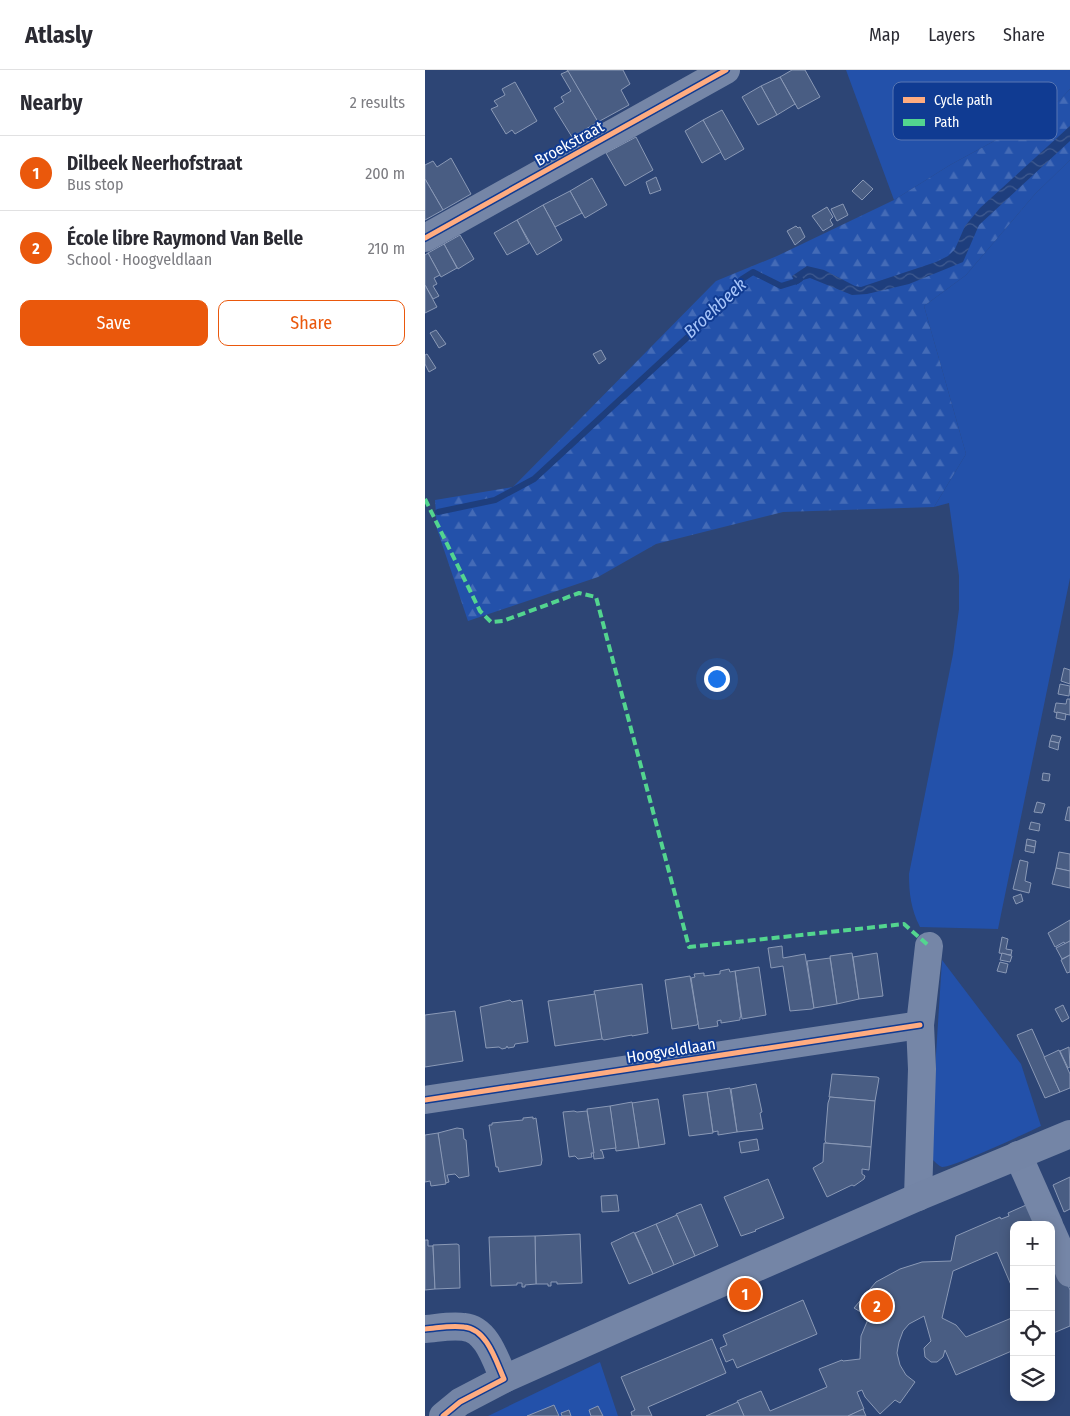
<!DOCTYPE html>
<meta charset="utf-8">
<style>
:root{--surface:#fff;--page:#f7f7f7;--text:#2b2b33;--muted:#7c7c81;--line:#e1e1e2;--accent:#ea580c}
body{margin:0;font-family:"Fira Sans Condensed",sans-serif;background:var(--page);color:var(--text)}
.controls{position:absolute;right:15px;bottom:15px;display:grid;overflow:hidden;border-radius:10px;box-shadow:0 2px 12px #0003}
.controls button{width:45px;height:45px;display:grid;place-items:center;padding:0;border:0;border-bottom:1px solid var(--line);background:var(--surface);color:var(--text);font:25px sans-serif}
.you{position:absolute;left:291px;top:608px;width:18px;height:18px;margin:-12px;border:4px solid #fff;border-radius:50%;background:#1a73e8;box-shadow:0 0 0 8px #1a73e833}
.badge{display:grid;place-items:center;width:32px;height:32px;border-radius:50%;background:var(--accent);color:#fff;font-size:16px;font-weight:700}
.pin{position:absolute;translate:-50% -50%;border:2px solid #fff;box-shadow:0 1px 5px #0006}
.list{margin:0;padding:0;list-style:none}
h2{display:flex;justify-content:space-between;align-items:center;height:65px;margin:0;padding:0 20px;font-size:21px}
h2 small{font-size:16px;font-weight:400;color:var(--muted)}
.list li{display:grid;grid-template-columns:32px 1fr auto;gap:15px;align-items:center;box-sizing:border-box;height:75px;padding:0 20px;border-top:1px solid var(--line)}
.list b{display:block;font-size:19px;white-space:nowrap}
.list p{margin:0;font-size:16px;white-space:nowrap;color:var(--muted)}
.list em{font-size:16px;font-style:normal;color:var(--muted)}
.actions{display:flex;gap:10px;padding:15px 20px}
.actions a{flex:1;padding:11px 0;border:1px solid var(--accent);border-radius:10px;text-align:center;font-size:18px;color:var(--accent)}
.actions .main{background:var(--accent);color:#fff}
.icon{flex:none;width:28px;height:28px;fill:none;stroke:currentColor;stroke-width:2;stroke-linecap:round;stroke-linejoin:round}
.map{position:relative;flex:none;width:645px;height:1346px;overflow:hidden}
header{display:flex;align-items:center;gap:30px;box-sizing:border-box;height:70px;padding:0 25px;background:var(--surface);border-bottom:1px solid var(--line)}
header strong{font-size:24px}
nav{display:flex;gap:28px;margin-inline-start:auto;font-size:18px}
main{display:flex}
aside{flex:1;background:var(--surface)}
.map>svg:first-child{display:block}
</style>
<header>
<strong>Atlasly</strong>
<nav><a>Map</a><a>Layers</a><a>Share</a></nav>
</header>
<main>
<aside>
<h2>Nearby<small>2 results</small></h2>
<ul class="list">
<li><span class="badge">1</span><div><b>Dilbeek Neerhofstraat</b><p>Bus stop</p></div><em>200 m</em></li>
<li><span class="badge">2</span><div><b>École libre Raymond Van Belle</b><p>School · Hoogveldlaan</p></div><em>210 m</em></li>
</ul>
<div class="actions"><a class="main">Save</a><a>Share</a></div>
</aside>
<div class="map">
<svg width="645" height="1346" viewBox="0 0 645 1346">
<defs>
<pattern id="forest-firs" width="22" height="20" patternUnits="userSpaceOnUse" patternTransform="scale(1.25)"><rect width="22" height="20" fill="#2351aa"/><path d="M5 1l3.5 6h-7zM16 11l3.5 6h-7z" fill="#446bb7"/></pattern>
<pattern id="water-waves" width="16" height="10" patternUnits="userSpaceOnUse" patternTransform="scale(1.25)"><rect width="16" height="10" fill="#1e3e7d"/><path d="M0 5q4-4 8 0t8 0" fill="none" stroke="#405b90"/></pattern>
</defs>
<rect width="100%" height="100%" fill="#2d4575"/>
<g fill="#2351aa">
<path d="M421,0H645V19L635,30L584,63L525,95L469,130Z"/>
<path d="M645,90V508L573,859L495,857C486,839 484,824 484,804L528,584L534,539V506L524,433L509,437L541,384L499,236L541,205L610,124Z"/>
<path d="M517,890L596,994L616,1056C601,1063 527,1098 517,1097C514,1096 511,1093 508,1090L505,1079Z"/>
<path d="M175,1292L193,1346H63Z"/>
</g>
<path fill="url(#forest-firs)" d="M645,19V90L610,124L541,205L499,236L541,384L509,437L358,442L231,474L173,507L43,551L12,459L10,430L88,417L291,211L352,186L469,130L525,95L584,63L635,30Z"/>
<path fill="url(#water-waves)" d="M645,56V71L554,155L538,192L484,214L442,224L427,225L385,208L378,210L371,215L367,206L382,196L399,200L430,216L436,217L511,192L523,186L530,179L540,156L555,138Z"/>
<g fill="none" stroke-linecap="round" stroke-linejoin="round">
<path stroke="#1e3e7d" stroke-width="6" d="M13,442L70,430L109,409L279,252L317,209L328,202L356,216L372,211L375,209"/>
</g>
<g fill="#495d83" stroke="#8a99b6">
<path d="M142,0H198L205,14L196,20L204,35L173,52Z"/>
<path d="M367,0H380L395,27L373,39L355,7Z"/>
<path d="M143,1L173,52L147,67L129,38L139,32L136,27L146,21L136,4Z"/>
<path d="M355,7L370,34L352,45L336,16Z"/>
<path d="M90,12L112,51L90,64L87,60L81,64L66,39L73,36L69,31L80,25L77,19Z"/>
<path d="M336,16L352,45L333,55L317,27Z"/>
<path d="M297,40L319,79L300,90L278,50Z"/>
<path d="M278,50L296,82L277,93L260,61Z"/>
<path d="M211,67L228,100L200,116L181,83Z"/>
<path d="M26,88L46,124L18,140L0,109V95L8,91L12,97Z"/>
<path d="M231,107L236,120L225,124L221,112Z"/>
<path d="M167,108L182,135L160,148L145,121Z"/>
<path d="M0,109L18,140L0,150Z"/>
<path d="M438,110L448,119L437,130L427,121Z"/>
<path d="M145,121L157,143L130,157L118,135Z"/>
<path d="M418,134L423,145L412,151L406,139Z"/>
<path d="M118,135L137,170L112,185L92,150Z"/>
<path d="M402,137L408,147L405,150L408,155L398,161L387,146Z"/>
<path d="M92,150L104,173L82,185L69,163Z"/>
<path d="M371,156L373,158L375,157L380,167L370,175L362,161Z"/>
<path d="M35,165L49,189L33,199L19,174Z"/>
<path d="M19,174L32,198L16,207L3,183Z"/>
<path d="M3,183L15,205L9,208L12,214L8,216L14,226L8,229L0,215V185Z"/>
<path d="M0,215L12,237L0,243Z"/>
<path d="M11,260L21,274L14,278L5,263Z"/>
<path d="M176,280L181,289L174,294L168,284Z"/>
<path d="M2,284L11,298L4,302L0,294V285Z"/>
<path d="M639,598L645,600V614L636,611Z"/>
<path d="M635,614L645,616L644,626L633,624Z"/>
<path d="M642,629H645V645L629,642L631,633L641,634Z"/>
<path d="M632,642L641,644L640,650L631,648Z"/>
<path d="M627,665L636,667L634,673L625,671Z"/>
<path d="M625,671L634,673L633,680L624,677Z"/>
<path d="M618,703L625,704L624,711L617,710Z"/>
<path d="M612,732L620,734L617,743L609,742Z"/>
<path d="M643,737H645V751L640,750Z"/>
<path d="M606,752L615,754L614,761L604,759Z"/>
<path d="M602,769L611,771L610,777L601,775Z"/>
<path d="M601,775L610,777L609,783L600,781Z"/>
<path d="M634,782L645,784V801L631,798Z"/>
<path d="M595,790L603,792L600,811L606,813L604,823L588,819Z"/>
<path d="M631,798L645,801V818L627,814Z"/>
<path d="M596,824L598,831L591,834L588,827Z"/>
<path d="M645,850V871L640,874L639,872L630,877L623,863Z"/>
<path d="M577,867L583,869L581,879L587,880L586,885L574,883Z"/>
<path d="M645,871V885L637,889L631,878Z"/>
<path d="M357,876L358,888L380,884L389,938L387,939L365,941L358,896L346,898L343,878Z"/>
<path d="M427,883L434,929L412,934L405,886Z"/>
<path d="M452,883L458,926L434,929L428,887Z"/>
<path d="M577,883L587,886L585,892L575,890Z"/>
<path d="M645,885V902L642,903L636,890Z"/>
<path d="M405,888L412,934L389,938L382,891Z"/>
<path d="M575,892L583,894L581,903L572,901Z"/>
<path d="M334,897L341,945L317,949L310,901Z"/>
<path d="M304,899L305,902L310,901L316,947H315V950L296,953V950L292,951L293,956L274,959L266,908L270,907L269,904L279,903V906L295,904V901Z"/>
<path d="M265,906L273,953L272,955L247,959L240,910Z"/>
<path d="M217,914L223,963L207,966V965L179,970L177,969L169,921Z"/>
<path d="M170,924L177,969L130,976L123,931Z"/>
<path d="M85,930L87,932L97,930L103,972L90,974L89,977L83,978L82,976L81,978L77,979L74,977L61,978L55,937Z"/>
<path d="M638,935L644,948L637,952L630,939Z"/>
<path d="M30,941L38,991L0,997V945Z"/>
<path d="M607,959L635,1022L620,1028L592,965Z"/>
<path d="M644,977L645,997L643,998L635,981Z"/>
<path d="M634,980L645,1004V1018L635,1022L619,987Z"/>
<path d="M407,1004L452,1007L454,1008L450,1031L404,1027Z"/>
<path d="M331,1014L337,1042L335,1043L338,1059L312,1062L306,1019Z"/>
<path d="M305,1018L312,1062L293,1065V1061L288,1062L282,1022Z"/>
<path d="M282,1022L288,1063L264,1066L258,1025Z"/>
<path d="M405,1027L450,1031L446,1077L401,1073L400,1070L403,1033Z"/>
<path d="M233,1029L240,1074L214,1078L207,1033Z"/>
<path d="M207,1032L214,1078L191,1081L185,1036Z"/>
<path d="M185,1036L191,1078L175,1080L177,1081L179,1088L169,1089L162,1039Z"/>
<path d="M149,1041L152,1042L162,1041L169,1083H166L167,1087L153,1089L150,1086L144,1087L138,1042Z"/>
<path d="M108,1047V1049L111,1048L117,1090L116,1095L74,1102L73,1097H71L64,1055H67V1053L98,1050V1048Z"/>
<path d="M32,1058L38,1059L39,1069L41,1070L44,1106L34,1108L30,1104L22,1105L24,1112L20,1113L13,1063Z"/>
<path d="M13,1063L21,1114L6,1116L5,1111L0,1112V1065Z"/>
<path d="M332,1069L334,1080L316,1083L314,1072Z"/>
<path d="M399,1073L446,1077L444,1100L437,1099V1104L440,1106L439,1109L429,1116L427,1115L402,1127L388,1098L398,1092Z"/>
<path d="M645,1107V1139L639,1142L628,1115Z"/>
<path d="M343,1109L359,1148L330,1160L331,1161L316,1166L299,1127Z"/>
<path d="M192,1125L194,1141L177,1142L176,1126Z"/>
<path d="M608,1132L618,1155H589V1222L572,1182L528,1201L517,1248L531,1255L541,1267L589,1247V1280L531,1305L520,1280L518,1287L512,1292H506L500,1287L499,1278L506,1271L499,1246L484,1254L478,1261L474,1272L472,1283L475,1295L481,1305L490,1312L475,1333L470,1330L455,1344L440,1327L437,1320L432,1322L439,1339L423,1346H319L312,1331L336,1321L345,1341L402,1317L394,1299L417,1290L418,1291L435,1289L436,1266L444,1247L429,1238L451,1212L475,1199L497,1192L526,1191L531,1166L575,1147L576,1149L584,1146L583,1143Z"/>
<path d="M276,1134L293,1176L270,1186L251,1144Z"/>
<path d="M252,1145L270,1186L249,1195L231,1154Z"/>
<path d="M231,1154L249,1195L228,1204L210,1163Z"/>
<path d="M209,1162L228,1204L204,1214L186,1173Z"/>
<path d="M155,1164L157,1213L132,1214V1212H126V1216H123V1214H111L110,1166Z"/>
<path d="M110,1166L111,1214L100,1215V1217H97V1213H92V1215L66,1216L64,1167Z"/>
<path d="M0,1170H3V1176H8L10,1219L0,1220Z"/>
<path d="M32,1174L34,1175L35,1218L10,1219L8,1175Z"/>
<path d="M626,1175L645,1220V1256L626,1264Z"/>
<path d="M378,1230L392,1264L312,1298L308,1289L301,1292L295,1278L302,1275L298,1265Z"/>
<path d="M287,1269L301,1303L223,1337L227,1346H207L206,1342L210,1340L196,1307Z"/>
<path d="M313,1332L319,1346H281Z"/>
<path d="M129,1335L134,1346H102Z"/>
<path d="M173,1336L178,1346H166L164,1340Z"/>
<path d="M438,1339L441,1346H423Z"/>
<path d="M144,1340L146,1346H137L136,1343Z"/>
</g>
<g fill="none" stroke-linecap="round" stroke-linejoin="round">
<g stroke="#7586a7" stroke-width="28">
<path d="M0,168L301,0"/>
<path d="M0,1030L495,955"/>
<path d="M593,1085L624,1155"/>
<path d="M493,1127L497,999L495,955L504,876"/>
<path d="M626,1160L645,1203"/>
<path d="M0,1259C13,1258 26,1255 39,1257C62,1259 71,1291 79,1309"/>
</g>
<path stroke="#7485a6" stroke-width="28" d="M18,1346L35,1332L79,1309L198,1256L493,1127L645,1064"/>
<path stroke="#53d58f" stroke-width="4" stroke-dasharray="8 4" stroke-linecap="butt" d="M0,429L55,541L66,552L78,551L154,523L171,527L264,877L479,854L504,876"/>
<g stroke="#103b92" stroke-width="8">
<g id="cycleway">
<path d="M0,168L301,0"/>
<path d="M0,1030L495,955"/>
<path d="M0,1259C13,1258 26,1255 39,1257C62,1259 71,1291 79,1309L35,1332L18,1346"/>
</g>
</g>
<use href="#cycleway" stroke="#ffac80" stroke-width="5"/>
</g>
<g text-anchor="middle" stroke-width="4" stroke-linejoin="round" paint-order="stroke">
<g font-size="16" fill="#fff" stroke="#103b92">
<text transform="translate(144 73) rotate(-29)" y="6">Broekstraat</text>
<text transform="translate(246 980) rotate(-9)" y="6">Hoogveldlaan</text>
</g>
<g font-size="18" font-style="italic" fill="#a7c5fa" stroke="#103b92">
<text transform="translate(290 238) rotate(-43)" y="6">Broekbeek</text>
</g>
</g>
<rect x="468" y="12" width="164" height="58" rx="8" fill="#103b92" stroke="#5876b3" stroke-width="1"/>
<rect x="478" y="27" width="22" height="6" fill="#ffac80"/>
<rect x="478" y="49" width="22" height="7" fill="#53d58f"/>
<g font-size="14" fill="#fff">
<text x="509" y="35">Cycle path</text>
<text x="509" y="57">Path</text>
</g>
</svg>
<div class="controls">
<button>+</button>
<button>−</button>
<button><svg class="icon" aria-label="locate" viewBox="0 0 24 24"><circle cx="12" cy="12" r="6"/><path d="M12 2v4M12 18v4M2 12h4M18 12h4"/></svg></button>
<button><svg class="icon" aria-label="layers" viewBox="0 0 24 24"><path d="M12 4l9 5-9 5-9-5zM3 14l9 5 9-5"/></svg></button>
</div>
<div class="you"></div>
<div class="pin badge" style="left:320px;top:1224px">1</div>
<div class="pin badge" style="left:452px;top:1236px">2</div>
</div>
</main>
